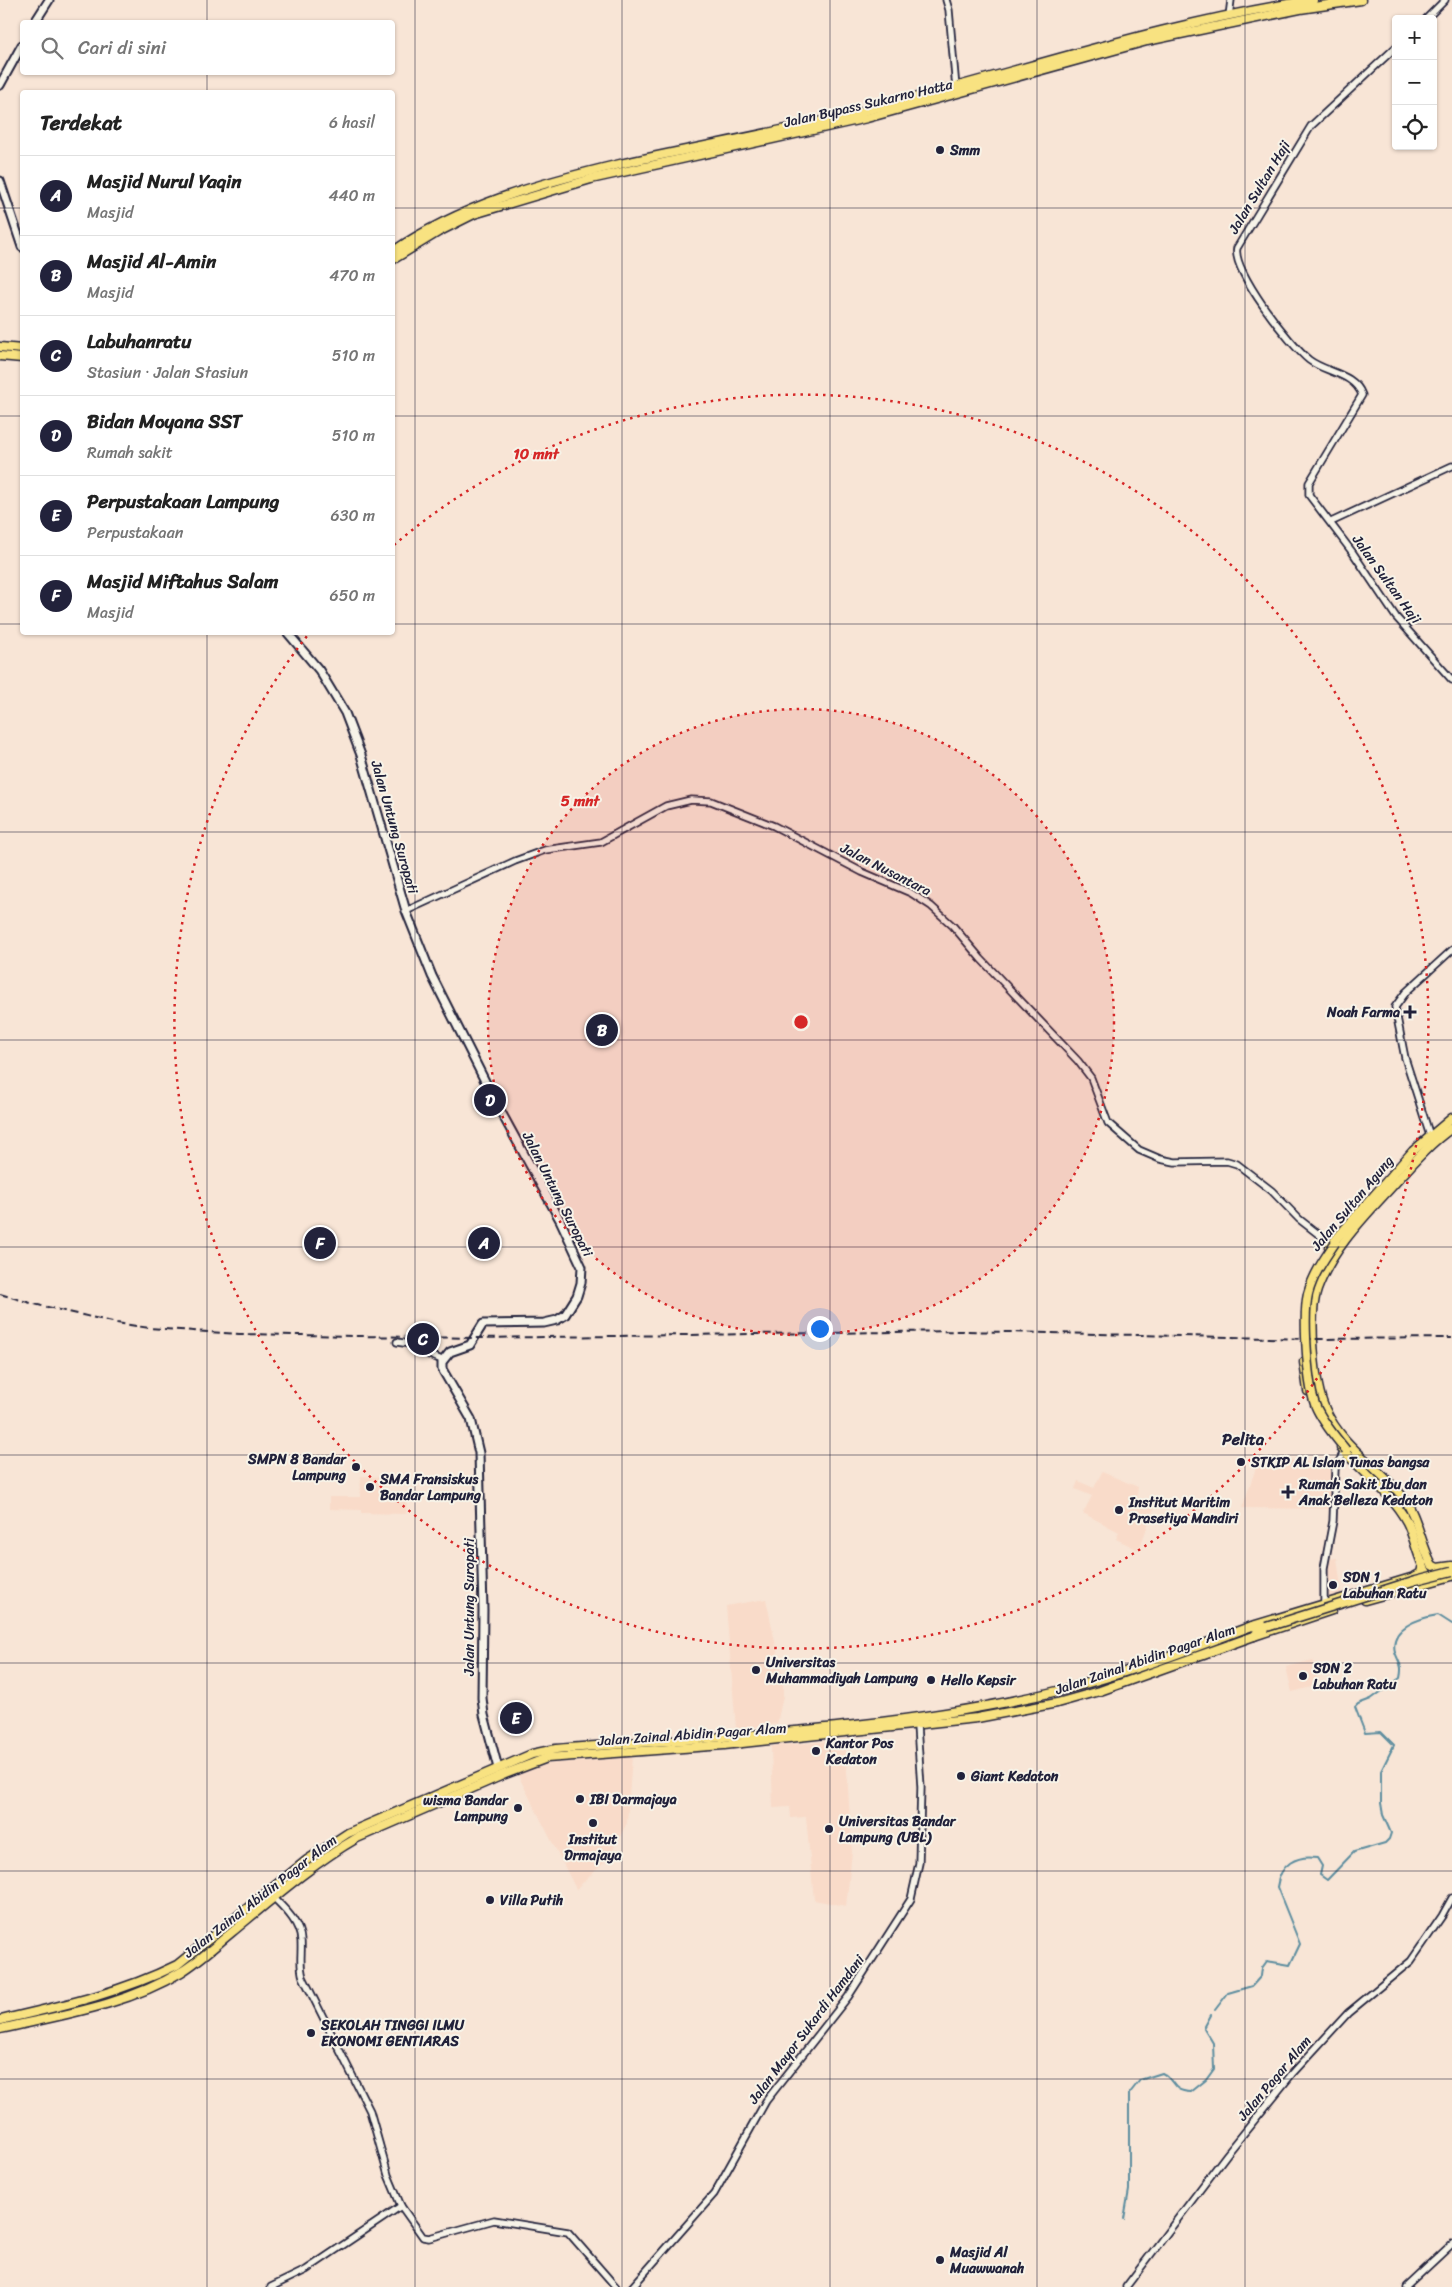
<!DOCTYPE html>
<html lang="id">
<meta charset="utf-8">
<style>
:root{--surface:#fff;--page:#f2f2f2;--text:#222;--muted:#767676;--line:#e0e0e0;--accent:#22223b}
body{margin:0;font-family:Sriracha,sans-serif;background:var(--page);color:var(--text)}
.controls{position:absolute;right:15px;top:15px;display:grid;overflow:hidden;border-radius:5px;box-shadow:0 1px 4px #0004}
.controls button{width:45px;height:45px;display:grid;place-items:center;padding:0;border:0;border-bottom:1px solid var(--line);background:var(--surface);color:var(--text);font:25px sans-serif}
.you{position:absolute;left:819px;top:1328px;width:18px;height:18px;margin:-12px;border:4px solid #fff;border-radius:50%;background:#1a73e8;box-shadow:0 0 0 8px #1a73e833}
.badge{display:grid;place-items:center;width:32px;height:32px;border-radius:50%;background:var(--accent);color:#fff;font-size:16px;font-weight:700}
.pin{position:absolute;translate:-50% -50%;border:2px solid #fff;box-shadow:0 1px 5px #0006}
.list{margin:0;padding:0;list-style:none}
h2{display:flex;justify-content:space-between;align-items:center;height:65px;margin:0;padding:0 20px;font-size:21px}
h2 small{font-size:16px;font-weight:400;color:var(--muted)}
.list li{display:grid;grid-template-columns:32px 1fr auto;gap:15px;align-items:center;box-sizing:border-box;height:80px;padding:0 20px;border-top:1px solid var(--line)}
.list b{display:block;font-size:19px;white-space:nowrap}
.list p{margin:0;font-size:16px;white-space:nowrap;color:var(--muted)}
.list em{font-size:16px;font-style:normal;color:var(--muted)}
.icon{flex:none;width:28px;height:28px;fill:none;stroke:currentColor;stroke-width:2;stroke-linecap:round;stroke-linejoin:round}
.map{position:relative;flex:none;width:1452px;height:2287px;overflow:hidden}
.search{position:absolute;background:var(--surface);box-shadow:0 1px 4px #0004;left:20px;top:20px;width:375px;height:55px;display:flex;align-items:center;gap:12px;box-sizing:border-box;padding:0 18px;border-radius:5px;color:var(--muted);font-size:19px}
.panel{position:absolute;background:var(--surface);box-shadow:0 1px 4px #0004;left:20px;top:90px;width:375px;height:545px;border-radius:5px}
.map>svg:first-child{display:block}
</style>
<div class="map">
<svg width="1452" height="2287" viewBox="0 0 1452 2287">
<rect width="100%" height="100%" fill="#f8e5d6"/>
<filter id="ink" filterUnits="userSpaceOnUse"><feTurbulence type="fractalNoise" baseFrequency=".02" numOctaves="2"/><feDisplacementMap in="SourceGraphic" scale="10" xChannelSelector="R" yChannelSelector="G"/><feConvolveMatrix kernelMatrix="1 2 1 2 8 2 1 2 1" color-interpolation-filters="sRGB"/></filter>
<g filter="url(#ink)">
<g fill="#f9dbc9">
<path d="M1260,1456L1332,1466L1329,1509L1242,1508Z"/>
<path d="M1102,1472L1138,1487L1137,1497L1154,1508L1139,1550L1116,1539L1119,1532L1083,1513L1092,1496L1075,1489L1078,1481L1094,1488Z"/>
<path d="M361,1476L380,1477L379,1500L407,1501L406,1514L361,1513V1510L329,1509V1497H360Z"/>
<path d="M1337,1558L1342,1594L1326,1599L1325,1576L1330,1559Z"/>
<path d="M766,1599L783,1679V1696L777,1724L736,1729L726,1606Z"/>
<path d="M1313,1660L1319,1685L1292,1692L1286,1667Z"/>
<path d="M845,1740L852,1852L846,1906L814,1900L806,1817L791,1818L790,1807L773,1808L771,1746Z"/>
<path d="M632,1757L627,1823L608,1859L576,1889L518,1775L546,1764Z"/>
</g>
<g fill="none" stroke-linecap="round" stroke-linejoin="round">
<g stroke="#5d8d9f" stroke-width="2">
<path d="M1215,2010L1228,1993L1252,1986L1261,1976L1262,1968L1267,1961L1290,1965L1300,1944L1277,1887C1280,1864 1296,1855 1317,1858L1322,1866L1320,1875L1327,1880L1354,1852L1385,1843L1389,1839L1391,1833L1383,1815L1381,1803V1771L1394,1745L1381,1732L1365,1733L1355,1707L1358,1704L1371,1699L1400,1678C1403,1664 1399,1664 1395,1652C1389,1627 1420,1618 1438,1615L1452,1624"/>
<path d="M1124,2219L1129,2190V2094L1140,2080L1162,2073C1176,2080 1170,2091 1191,2092L1206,2080L1214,2069L1213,2043L1204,2028L1211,2015"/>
</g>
<g stroke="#22223b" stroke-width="9">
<g id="tertiary">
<path d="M946,0L949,10L956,88"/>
<path d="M1229,16L1231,0"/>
<path d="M1426,19L1445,0"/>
<path d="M1396,47L1311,126L1237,248C1231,270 1291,346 1309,360C1326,373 1354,373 1362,395L1309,483V495L1353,553L1396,617L1452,680"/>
<path d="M1331,522L1452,466"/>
<path d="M406,911L515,861L545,850L601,842L666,806L691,800L711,801L774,826L862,872L911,893L931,906L953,926L981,959L1078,1061L1091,1078L1108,1123L1139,1150L1160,1159L1175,1162L1227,1161L1237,1164L1272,1191L1299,1219L1331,1244"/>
<path d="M1430,1136L1405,1058L1395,1007L1406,992L1452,950"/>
<path d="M397,1342L423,1346L427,1354L442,1360"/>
<path d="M1324,1604V1568L1333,1521L1335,1469L1344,1452"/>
<path d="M274,1898C286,1910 300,1923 301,1941C302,1953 299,1965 303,1977L370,2111L388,2175L401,2206L423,2237L429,2238L494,2220L568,2232L616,2287"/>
<path d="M271,2287L306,2270L401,2206"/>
<path d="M632,2287L714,2194L766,2101L848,1997L911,1899L919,1863L921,1787L917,1726"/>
<path d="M1126,2287L1227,2154L1292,2074L1348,2013L1411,1961L1442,1916L1452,1898"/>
<path d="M1406,2287L1452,2244"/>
</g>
</g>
<g stroke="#22223b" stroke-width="11">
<g id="secondary">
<path d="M35,22L49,0"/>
<path d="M0,85L22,45"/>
<path d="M0,181L22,247"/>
<path d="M287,632L319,670L345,713L361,755L406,911L432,976L495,1101L560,1220L582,1267L581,1283L577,1296L565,1315L557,1320L544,1323L483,1324L470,1345L450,1352L442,1362V1369L471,1419L479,1453L483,1610L482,1698L484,1715L498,1768"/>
</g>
</g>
<g stroke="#22223b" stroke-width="11">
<g id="primary">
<path d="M1452,1128C1430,1143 1412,1164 1395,1183C1366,1215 1332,1248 1317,1290C1308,1315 1314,1385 1325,1409C1341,1446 1377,1466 1402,1496C1418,1516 1420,1543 1432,1565L1437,1568L1452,1566"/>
<path d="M1329,1247L1413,1151L1452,1118"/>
<path d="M1304,1362L1308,1391"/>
<path d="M1341,1448C1363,1472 1391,1493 1407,1522C1415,1537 1420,1572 1434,1580"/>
<path d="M1365,1600L1452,1576"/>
<path d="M1252,1626L1414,1577L1421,1573L1423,1564"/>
<path d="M1254,1636L1332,1610"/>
</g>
</g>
<g stroke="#22223b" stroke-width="11">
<g id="trunk">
<path d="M392,252C461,205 540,183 620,164C700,146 781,132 860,112C1011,75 1159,23 1313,0"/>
<path d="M392,260L438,232L474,214L591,179L867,118L1147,41L1300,9L1361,0"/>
<path d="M0,347L22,349"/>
<path d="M0,356L22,358"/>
<path d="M0,2020C61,2006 121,1993 177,1965L307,1860L348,1833L532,1754L556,1749C726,1736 899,1730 1066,1689C1129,1673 1190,1649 1252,1626L1261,1629"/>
<path d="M0,2029C61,2015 127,2005 181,1972C199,1961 216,1945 232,1932C272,1899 312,1864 357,1838L505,1774L547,1758L724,1745L977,1718L1057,1703L1100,1691L1254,1636L1261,1629L1267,1627"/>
</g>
</g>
<use href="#tertiary" stroke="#f7f3e8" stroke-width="5.5"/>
<use href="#secondary" stroke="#f7f3e8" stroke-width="7"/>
<use href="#primary" stroke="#f8e281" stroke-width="8"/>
<use href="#trunk" stroke="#f8e281" stroke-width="8"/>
<path stroke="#22223b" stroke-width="2" stroke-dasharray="8 4" stroke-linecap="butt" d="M0,1294L34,1304L117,1323L149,1328L239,1334L476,1338L963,1331L1314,1339L1452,1338"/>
<g stroke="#22223b" stroke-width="11" stroke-linecap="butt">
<path id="primary-bridge" d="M1335,1243C1324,1259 1313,1275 1308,1294C1303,1316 1307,1389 1317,1409C1325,1425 1335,1437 1346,1450"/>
</g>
<g stroke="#22223b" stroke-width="11" stroke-linecap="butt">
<path id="trunk-bridge" d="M1267,1627L1416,1580L1452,1571"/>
</g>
<use href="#primary-bridge" stroke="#f8e281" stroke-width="8"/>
<use href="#trunk-bridge" stroke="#f8e281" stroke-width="8"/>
</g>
</g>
<path fill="none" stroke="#22223b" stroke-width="1" stroke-opacity="0.55" d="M207,0V22M415,0V2287M622,0V2287M830,0V2287M1037,0V2287M1245,0V2287M207,72V92M0,208H22M392,208H1452M0,416H22M392,416H1452M0,624H22M392,624H1452M207,632V2287M0,832H1452M0,1040H1452M0,1247H1452M0,1455H1452M0,1663H1452M0,1871H1452M0,2079H1452"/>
<circle cx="801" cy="1022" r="313" fill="#d62828" fill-opacity=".12"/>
<g fill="none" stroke="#d62828" stroke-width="2.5" stroke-dasharray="2.5 5">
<circle cx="801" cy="1022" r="313"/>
<path d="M394 545A627 627 0 1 1 307 636"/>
</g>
<g fill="#22223b" stroke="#f7f3e8" stroke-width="2">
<circle cx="940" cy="150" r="5"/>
<path d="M1407.5 1004.5h5v5h5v5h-5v5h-5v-5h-5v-5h5z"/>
<circle cx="1241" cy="1462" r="5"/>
<circle cx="356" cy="1467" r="5"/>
<circle cx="370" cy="1487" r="5"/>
<path d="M1285.5 1484.5h5v5h5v5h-5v5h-5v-5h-5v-5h5z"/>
<circle cx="1119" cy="1510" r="5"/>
<circle cx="1333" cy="1585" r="5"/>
<circle cx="756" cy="1670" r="5"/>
<circle cx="1303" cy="1676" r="5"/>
<circle cx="931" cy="1680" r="5"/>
<circle cx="816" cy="1751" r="5"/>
<circle cx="961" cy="1776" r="5"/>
<circle cx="580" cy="1799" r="5"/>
<circle cx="518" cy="1808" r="5"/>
<circle cx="593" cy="1823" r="5"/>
<circle cx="829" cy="1829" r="5"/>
<circle cx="490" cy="1900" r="5"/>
<circle cx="311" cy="2033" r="5"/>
<circle cx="940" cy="2260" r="5"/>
</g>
<g text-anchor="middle" stroke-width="4" stroke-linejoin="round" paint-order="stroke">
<g font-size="14" fill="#22223b" stroke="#f7f3e8">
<text transform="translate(868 103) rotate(-13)" y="5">Jalan Bypass Sukarno Hatta</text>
<text transform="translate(1259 187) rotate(-59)" y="5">Jalan Sultan Haji</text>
<text transform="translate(1387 579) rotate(54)" y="5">Jalan Sultan Haji</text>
<text transform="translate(395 827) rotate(74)" y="5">Jalan Untung Suropati</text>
<text transform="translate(886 869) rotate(27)" y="5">Jalan Nusantara</text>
<text transform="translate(558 1194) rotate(63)" y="5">Jalan Untung Suropati</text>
<text transform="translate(1352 1203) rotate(-50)" y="5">Jalan Sultan Agung</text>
<text transform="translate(469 1607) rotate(-90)" y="5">Jalan Untung Suropati</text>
<text transform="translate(1145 1659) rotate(-19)" y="5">Jalan Zainal Abidin Pagar Alam</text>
<text transform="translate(692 1734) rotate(-4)" y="5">Jalan Zainal Abidin Pagar Alam</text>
<text transform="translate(260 1896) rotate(-38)" y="5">Jalan Zainal Abidin Pagar Alam</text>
<text transform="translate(806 2029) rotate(-53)" y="5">Jalan Mayor Sukardi Hamdani</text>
<text transform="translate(1274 2078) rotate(-50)" y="5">Jalan Pagar Alam</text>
</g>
<g font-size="14" font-weight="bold" fill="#22223b" stroke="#f7f3e8" text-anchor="start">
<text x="950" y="155">Smm</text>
<text x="1400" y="1017" text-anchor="end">Noah Farma</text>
<text x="346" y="1464" text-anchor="end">SMPN 8 Bandar<tspan x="346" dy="16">Lampung</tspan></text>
<text x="1251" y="1467">STKIP AL Islam Tunas bangsa</text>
<text x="380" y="1484">SMA Fransiskus<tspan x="380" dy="16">Bandar Lampung</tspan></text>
<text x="1299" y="1489">Rumah Sakit Ibu dan<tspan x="1299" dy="16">Anak Belleza Kedaton</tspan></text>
<text x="1129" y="1507">Institut Maritim<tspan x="1129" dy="16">Prasetiya Mandiri</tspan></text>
<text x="1343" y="1582">SDN 1<tspan x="1343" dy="16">Labuhan Ratu</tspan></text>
<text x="766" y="1667">Universitas<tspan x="766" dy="16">Muhammadiyah Lampung</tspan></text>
<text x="1313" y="1673">SDN 2<tspan x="1313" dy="16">Labuhan Ratu</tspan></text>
<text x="941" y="1685">Hello Kepsir</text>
<text x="826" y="1748">Kantor Pos<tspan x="826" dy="16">Kedaton</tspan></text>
<text x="971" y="1781">Giant Kedaton</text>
<text x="590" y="1804">IBI Darmajaya</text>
<text x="508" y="1805" text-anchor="end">wisma Bandar<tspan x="508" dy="16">Lampung</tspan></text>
<text x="839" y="1826">Universitas Bandar<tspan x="839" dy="16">Lampung (UBL)</tspan></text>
<text x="593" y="1844" text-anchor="middle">Institut<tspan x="593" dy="16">Drmajaya</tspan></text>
<text x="500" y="1905">Villa Putih</text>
<text x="321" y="2030">SEKOLAH TINGGI ILMU<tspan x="321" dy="16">EKONOMI GENTIARAS</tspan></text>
<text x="950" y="2257">Masjid Al<tspan x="950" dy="16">Muawwanah</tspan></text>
</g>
<g font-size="16" font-weight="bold" fill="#22223b" stroke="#f7f3e8">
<text x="1243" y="1445">Pelita</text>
</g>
</g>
<circle cx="801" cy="1022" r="8" fill="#d62828" stroke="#f7f3e8" stroke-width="2.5"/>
<g font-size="15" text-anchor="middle" font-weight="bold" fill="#d62828" stroke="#f7f3e8" stroke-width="4" stroke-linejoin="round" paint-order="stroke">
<text x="536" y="459">10 mnt</text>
<text x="580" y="806">5 mnt</text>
</g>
</svg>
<div class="controls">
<button>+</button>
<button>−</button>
<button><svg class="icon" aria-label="locate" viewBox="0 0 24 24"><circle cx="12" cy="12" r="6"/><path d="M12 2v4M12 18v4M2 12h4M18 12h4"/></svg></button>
</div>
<div class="you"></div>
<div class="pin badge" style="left:484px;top:1243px">A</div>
<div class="pin badge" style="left:602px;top:1030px">B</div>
<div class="pin badge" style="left:423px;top:1339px">C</div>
<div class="pin badge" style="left:490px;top:1100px">D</div>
<div class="pin badge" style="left:516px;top:1718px">E</div>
<div class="pin badge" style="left:320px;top:1243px">F</div>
<div class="search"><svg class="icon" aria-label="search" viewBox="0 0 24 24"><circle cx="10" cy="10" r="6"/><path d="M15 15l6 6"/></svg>Cari di sini</div>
<section class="panel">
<h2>Terdekat<small>6 hasil</small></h2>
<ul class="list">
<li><span class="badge">A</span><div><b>Masjid Nurul Yaqin</b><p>Masjid</p></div><em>440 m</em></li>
<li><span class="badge">B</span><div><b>Masjid Al-Amin</b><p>Masjid</p></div><em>470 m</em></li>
<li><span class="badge">C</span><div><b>Labuhanratu</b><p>Stasiun · Jalan Stasiun</p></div><em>510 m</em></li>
<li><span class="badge">D</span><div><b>Bidan Moyana SST</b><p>Rumah sakit</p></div><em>510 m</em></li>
<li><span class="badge">E</span><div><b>Perpustakaan Lampung</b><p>Perpustakaan</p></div><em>630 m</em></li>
<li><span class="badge">F</span><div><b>Masjid Miftahus Salam</b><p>Masjid</p></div><em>650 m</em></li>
</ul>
</section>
</div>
